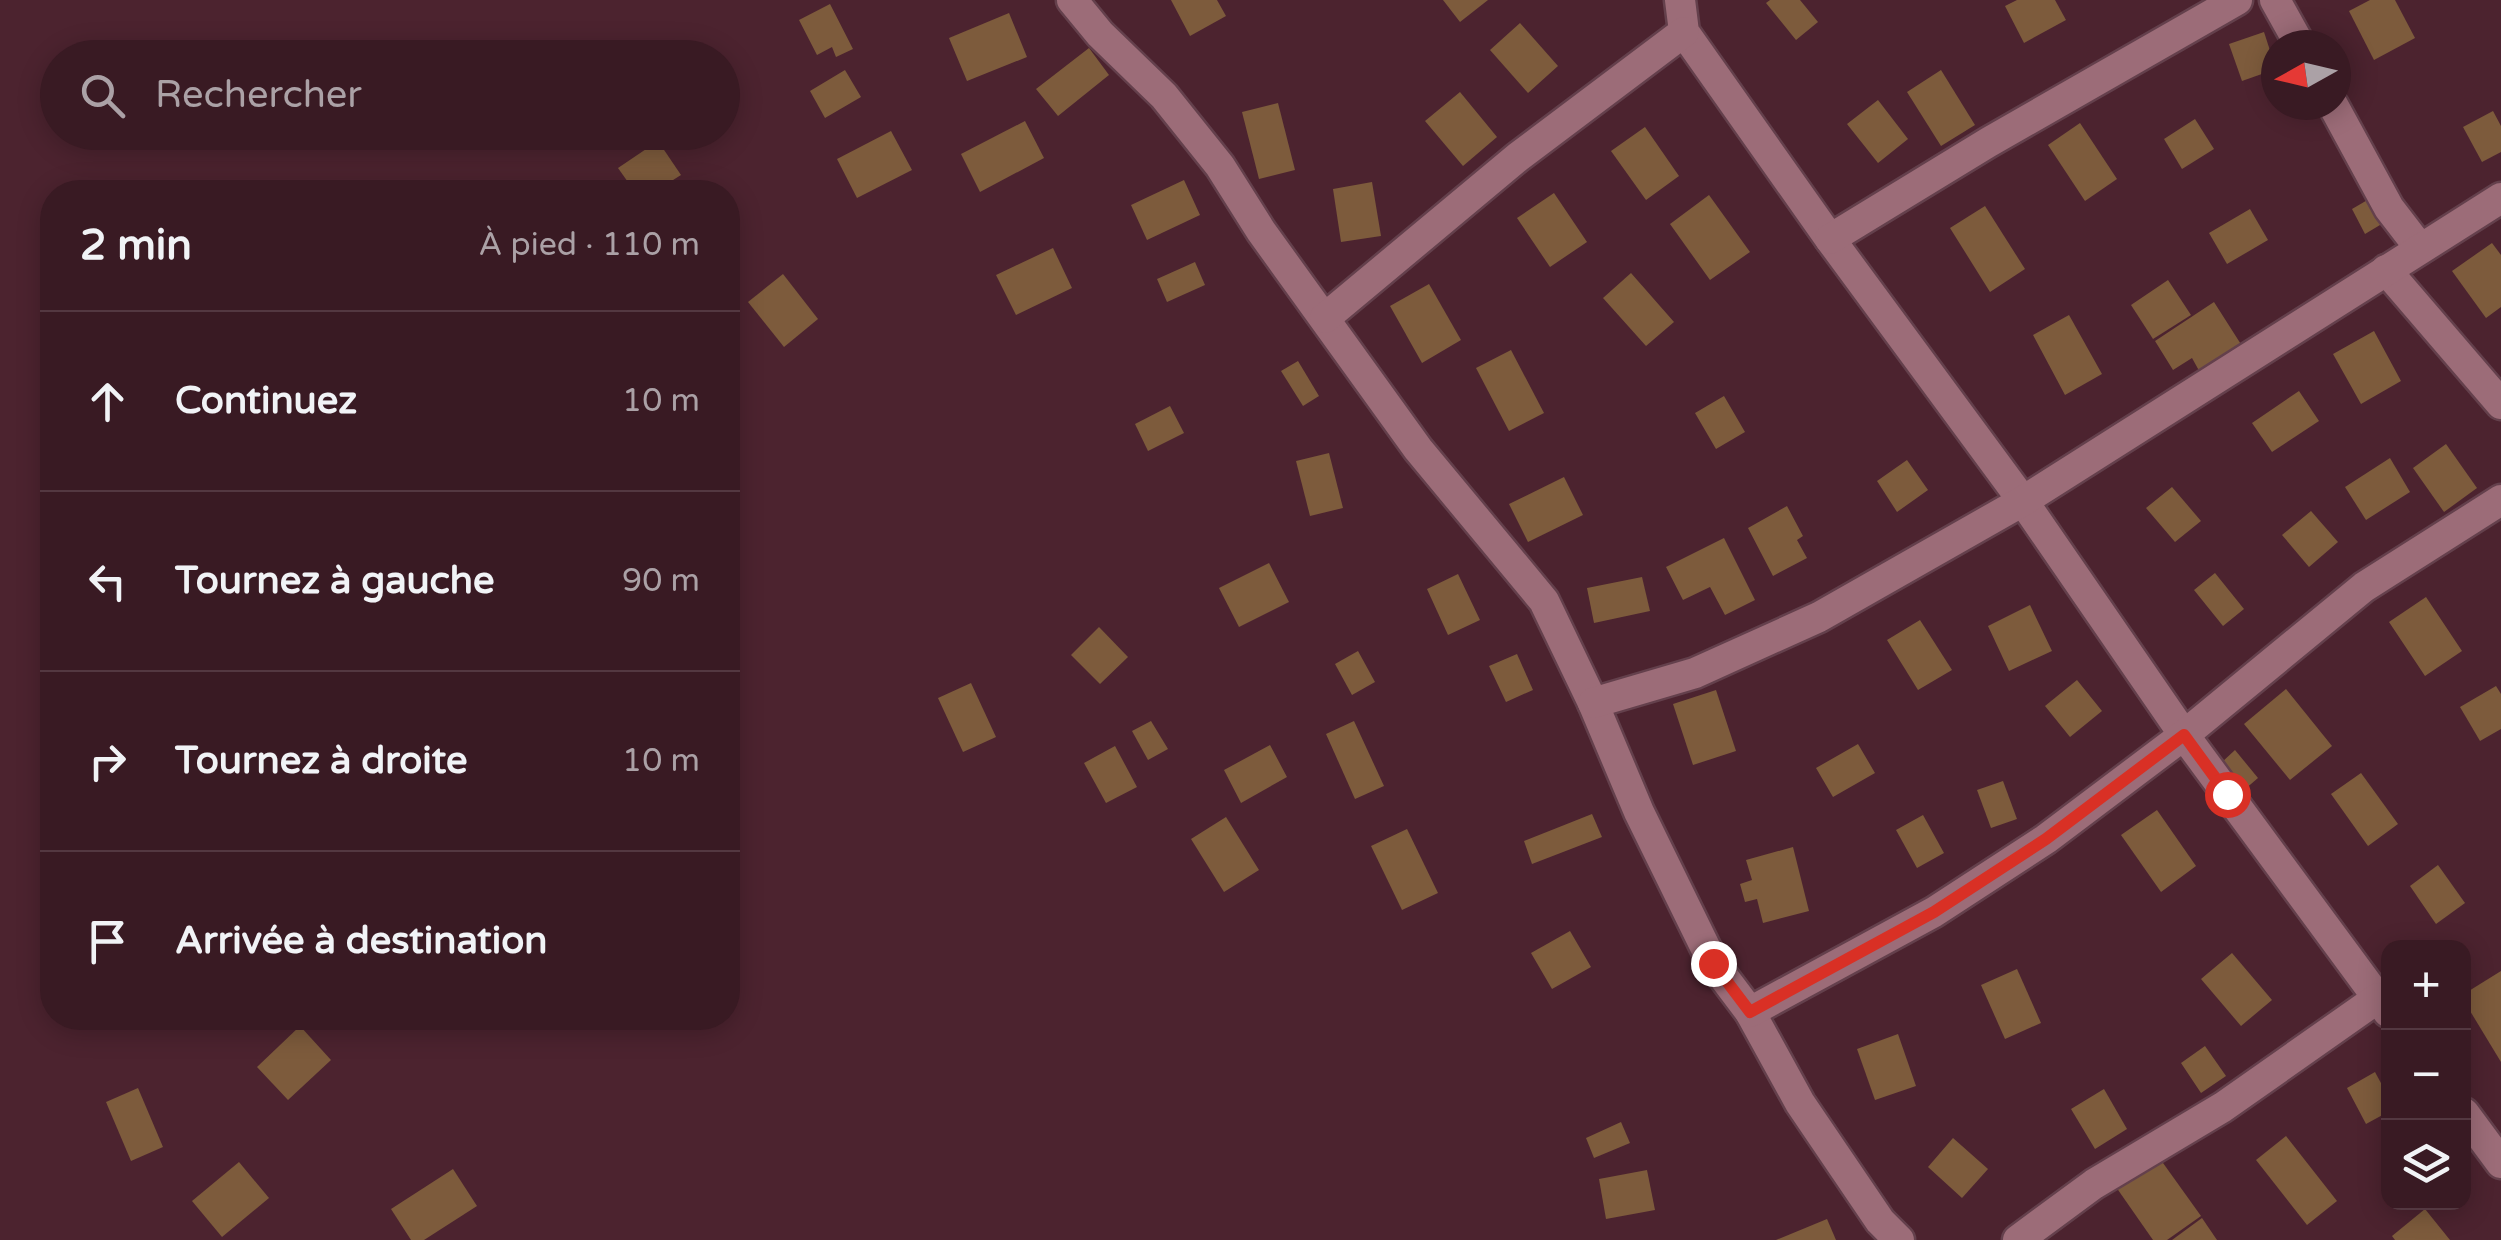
<!DOCTYPE html>
<html lang="fr">
<meta charset="utf-8">
<style>
:root{--surface:#391a23;--page:#40232b;--text:#f1f3f6;--muted:#aba1a6;--line:#533841}
body{margin:0;font-family:"Varela Round",sans-serif;background:var(--page);color:var(--text)}
.controls{position:absolute;right:30px;bottom:30px;display:grid;overflow:hidden;border-radius:20px;box-shadow:0 5px 25px #0003}
.controls button{width:90px;height:90px;display:grid;place-items:center;padding:0;border:0;border-bottom:2px solid var(--line);background:var(--surface);color:var(--text);font:50px sans-serif}
.compass{position:absolute;left:2261px;top:30px;width:90px;height:90px;border-radius:50%;background:var(--surface);box-shadow:0 5px 25px #0003;rotate:262deg}
.stop{position:absolute;width:30px;height:30px;margin:-22px;border:8px solid #d93025;border-radius:50%;background:#fff}
.stop.end{background:#d93025;border-color:#fff;box-shadow:0 2px 10px #0008}
.list{margin:0;padding:0;list-style:none}
h2{display:flex;justify-content:space-between;align-items:center;height:130px;margin:0;padding:0 40px;font-size:42px}
h2 small{font-size:32px;font-weight:400;color:var(--muted)}
.list li{display:grid;grid-template-columns:65px 1fr auto;gap:30px;align-items:center;box-sizing:border-box;height:180px;padding:0 40px;border-top:2px solid var(--line)}
.list b{display:block;font-size:38px;white-space:nowrap}
.list em{font-size:32px;font-style:normal;color:var(--muted)}
.icon{flex:none;width:55px;height:55px;fill:none;stroke:currentColor;stroke-width:2;stroke-linecap:round;stroke-linejoin:round}
.map{position:relative;flex:none;width:2501px;height:1240px;overflow:hidden}
.search{position:absolute;background:var(--surface);box-shadow:0 5px 25px #0003;left:40px;top:40px;width:700px;height:110px;display:flex;align-items:center;gap:25px;box-sizing:border-box;padding:0 35px;border-radius:55px;color:var(--muted);font-size:38px}
.panel{position:absolute;background:var(--surface);box-shadow:0 5px 25px #0003;left:40px;top:180px;width:700px;height:850px;border-radius:40px}
.map>svg:first-child{display:block}
</style>
<div class="map">
<svg width="2501" height="1240" viewBox="0 0 2501 1240">
<rect width="100%" height="100%" fill="#4c232f"/>
<g fill="#7d5b3c">
<path d="M1171,0H1217L1226,16L1190,36Z"/>
<path d="M1443,0H1488L1460,22Z"/>
<path d="M1770,0H1800L1818,22L1796,40L1766,3Z"/>
<path d="M2017,0H2055L2066,20L2024,43L2005,6Z"/>
<path d="M2370,0H2395L2415,38L2374,60L2349,11Z"/>
<path d="M830,4L853,49L836,57L832,47L817,55L799,20Z"/>
<path d="M1009,13L1027,57L967,81L949,38Z"/>
<path d="M1520,23L1558,66L1528,93L1490,50Z"/>
<path d="M2264,32L2276,69L2242,81L2229,44Z"/>
<path d="M1089,48L1109,75L1058,116L1036,89Z"/>
<path d="M845,70L861,97L825,118L810,91Z"/>
<path d="M1941,70L1975,125L1941,146L1907,92Z"/>
<path d="M1460,92L1497,137L1463,166L1425,121Z"/>
<path d="M1878,100L1908,139L1878,163L1847,124Z"/>
<path d="M1278,103L1295,170L1259,179L1242,112Z"/>
<path d="M2493,111L2501,126V152L2482,162L2463,127Z"/>
<path d="M2195,119L2214,149L2182,169L2164,139Z"/>
<path d="M1025,121L1044,158L980,192L961,154Z"/>
<path d="M2080,123L2117,179L2085,201L2048,145Z"/>
<path d="M1645,127L1679,176L1646,200L1611,151Z"/>
<path d="M891,131L912,170L857,198L837,159Z"/>
<path d="M658,141L681,175L654,192H635L618,168Z"/>
<path d="M1184,180L1200,215L1147,240L1131,205Z"/>
<path d="M1372,182L1381,236L1341,242L1333,189Z"/>
<path d="M1554,193L1587,242L1550,267L1517,218Z"/>
<path d="M1709,195L1750,252L1710,280L1670,224Z"/>
<path d="M2376,195L2390,219L2365,234L2352,209Z"/>
<path d="M1985,206L2025,269L1990,292L1950,228Z"/>
<path d="M2250,209L2268,240L2227,264L2209,233Z"/>
<path d="M2492,243L2501,255V307L2486,318L2452,271Z"/>
<path d="M1053,248L1072,288L1016,315L996,275Z"/>
<path d="M1195,262L1205,285L1167,302L1157,279Z"/>
<path d="M1631,273L1674,322L1646,346L1603,298Z"/>
<path d="M783,274L818,319L784,347L748,302Z"/>
<path d="M2168,280L2191,315L2153,339L2131,305Z"/>
<path d="M1429,284L1461,340L1422,363L1390,306Z"/>
<path d="M2214,302L2244,349L2202,376L2192,358L2173,370L2155,341Z"/>
<path d="M2069,315L2102,374L2065,395L2033,335Z"/>
<path d="M2374,331L2401,381L2361,404L2333,354Z"/>
<path d="M1511,350L1544,413L1509,431L1476,368Z"/>
<path d="M1298,361L1319,396L1303,406L1281,371Z"/>
<path d="M2299,391L2319,421L2272,452L2252,423Z"/>
<path d="M1724,396L1745,432L1716,449L1695,413Z"/>
<path d="M1170,406L1184,433L1148,451L1135,424Z"/>
<path d="M2446,444L2477,488L2444,512L2413,468Z"/>
<path d="M1329,453L1343,508L1310,516L1296,461Z"/>
<path d="M2390,458L2410,492L2366,520L2345,487Z"/>
<path d="M1907,460L1928,490L1897,512L1877,481Z"/>
<path d="M1564,477L1583,515L1528,542L1509,504Z"/>
<path d="M2172,487L2201,521L2175,542L2146,508Z"/>
<path d="M1787,506L1803,536L1797,540L1807,558L1773,576L1748,528Z"/>
<path d="M2311,511L2338,542L2309,567L2282,535Z"/>
<path d="M1724,538L1755,600L1725,615L1710,587L1683,600L1666,567Z"/>
<path d="M1269,563L1289,602L1239,627L1219,588Z"/>
<path d="M2215,573L2244,609L2223,626L2194,590Z"/>
<path d="M1458,574L1480,620L1448,635L1427,589Z"/>
<path d="M1642,577L1650,611L1594,623L1587,588Z"/>
<path d="M2426,597L2462,651L2425,676L2389,622Z"/>
<path d="M2030,605L2052,651L2009,671L1988,626Z"/>
<path d="M1920,620L1952,670L1918,690L1887,640Z"/>
<path d="M1099,627L1128,657L1100,684L1071,655Z"/>
<path d="M1358,651L1375,682L1352,695L1335,664Z"/>
<path d="M1517,654L1533,690L1506,702L1489,666Z"/>
<path d="M2077,680L2102,711L2070,737L2045,706Z"/>
<path d="M971,683L996,737L963,752L938,698Z"/>
<path d="M2496,686L2501,694V729L2480,741L2460,707Z"/>
<path d="M2286,689L2332,746L2290,780L2244,724Z"/>
<path d="M1716,690L1736,751L1693,765L1673,704Z"/>
<path d="M1151,721L1168,749L1148,760L1132,731Z"/>
<path d="M1354,721L1384,786L1355,799L1326,734Z"/>
<path d="M1858,744L1875,773L1833,797L1816,768Z"/>
<path d="M1270,745L1287,777L1241,803L1224,770Z"/>
<path d="M1115,746L1137,787L1106,803L1084,763Z"/>
<path d="M2235,750L2258,778L2244,790L2221,763Z"/>
<path d="M2361,773L2398,824L2368,846L2331,794Z"/>
<path d="M2003,781L2017,819L1991,828L1977,790Z"/>
<path d="M2157,810L2196,866L2161,892L2121,835Z"/>
<path d="M1592,814L1602,837L1532,864L1524,841Z"/>
<path d="M1923,815L1944,853L1917,868L1896,830Z"/>
<path d="M1226,817L1259,870L1224,892L1191,839Z"/>
<path d="M1407,829L1438,893L1402,910L1371,846Z"/>
<path d="M1793,847L1809,911L1763,923L1757,899L1745,902L1740,884L1752,880L1746,860Z"/>
<path d="M2438,865L2465,903L2436,924L2410,886Z"/>
<path d="M1570,931L1591,967L1552,989L1531,953Z"/>
<path d="M2232,953L2272,1000L2241,1026L2201,979Z"/>
<path d="M2017,969L2041,1023L2005,1039L1981,985Z"/>
<path d="M2501,971V1062L2464,1001V994Z"/>
<path d="M300,1026L331,1060L288,1100L257,1067Z"/>
<path d="M1898,1034L1916,1086L1875,1100L1857,1049Z"/>
<path d="M2205,1046L2226,1076L2201,1093L2181,1063Z"/>
<path d="M2375,1072L2388,1096V1112L2366,1124L2347,1088Z"/>
<path d="M138,1088L163,1147L131,1161L106,1102Z"/>
<path d="M2104,1089L2127,1129L2095,1149L2071,1109Z"/>
<path d="M1621,1122L1630,1143L1594,1158L1586,1138Z"/>
<path d="M2286,1136L2337,1201L2307,1225L2256,1160Z"/>
<path d="M1953,1138L1988,1169L1962,1198L1928,1167Z"/>
<path d="M2158,1156L2201,1216L2167,1240H2153L2116,1187Z"/>
<path d="M239,1162L269,1198L222,1237L192,1201Z"/>
<path d="M453,1169L477,1206L424,1240H411L391,1209Z"/>
<path d="M1647,1170L1655,1210L1606,1219L1599,1179Z"/>
<path d="M2425,1209L2450,1240H2395L2392,1236Z"/>
<path d="M2202,1218L2217,1240H2172Z"/>
<path d="M1827,1219L1836,1240H1776Z"/>
</g>
<g fill="none" stroke-linecap="round" stroke-linejoin="round">
<g stroke="#64404c" stroke-width="35">
<g id="minor">
<path d="M1072,0L1100,34L1164,96L1220,166L1261,231L1418,449L1544,601L1593,703L1639,812L1713,963L1750,1012L1800,1103L1880,1221L1899,1240"/>
<path d="M1680,0L1684,32L1830,239L2023,501L2184,735L2388,1012"/>
<path d="M2275,0L2300,45"/>
<path d="M2333,105L2389,208L2419,247"/>
<path d="M1830,239L1989,142L2237,0"/>
<path d="M2386,270L2501,404"/>
<path d="M1325,318L1518,157L1684,32"/>
<path d="M1593,703L1695,673L1819,617L2023,501L2501,198"/>
<path d="M1750,1012L1934,912L2046,839L2184,735L2364,587L2501,500"/>
<path d="M2464,1113L2501,1163"/>
<path d="M2018,1240L2094,1184L2223,1107L2378,998"/>
</g>
</g>
<use href="#minor" stroke="#9c6c78" stroke-width="30"/>
</g>
<g fill="none" stroke-linecap="round" stroke-linejoin="round">
<path stroke="#d93025" stroke-width="12" d="M1713,963L1750,1012L1934,912L2046,839L2184,735L2227,794"/>
</g>
</svg>
<div class="controls">
<button>+</button>
<button>−</button>
<button><svg class="icon" aria-label="layers" viewBox="0 0 24 24"><path d="M12 4l9 5-9 5-9-5zM3 14l9 5 9-5"/></svg></button>
</div>
<svg class="compass" viewBox="-18 -18 36 36"><path d="M0-13l5 13h-10z" fill="#e53935"/><path d="M0 13l5-13h-10z" fill="#aba1a6"/></svg>
<div class="stop" style="left:2227px;top:794px"></div>
<div class="stop end" style="left:1713px;top:963px"></div>
<div class="search"><svg class="icon" aria-label="search" viewBox="0 0 24 24"><circle cx="10" cy="10" r="6"/><path d="M15 15l6 6"/></svg>Rechercher</div>
<section class="panel">
<h2>2 min<small>À pied · 110 m</small></h2>
<ul class="list">
<li><svg class="icon" aria-label="ahead" viewBox="0 0 24 24"><path d="M12 20V5M6 11l6-6 6 6"/></svg><div><b>Continuez</b></div><em>10 m</em></li>
<li><svg class="icon" aria-label="left" viewBox="0 0 24 24"><path d="M17 20v-9H6M10 6l-5 5 5 5"/></svg><div><b>Tournez à gauche</b></div><em>90 m</em></li>
<li><svg class="icon" aria-label="right" viewBox="0 0 24 24"><path d="M7 20v-9h11M14 6l5 5-5 5"/></svg><div><b>Tournez à droite</b></div><em>10 m</em></li>
<li><svg class="icon" aria-label="arrive" viewBox="0 0 24 24"><path d="M6 21V4h12l-3 4 3 4H6"/></svg><div><b>Arrivée à destination</b></div></li>
</ul>
</section>
</div>
